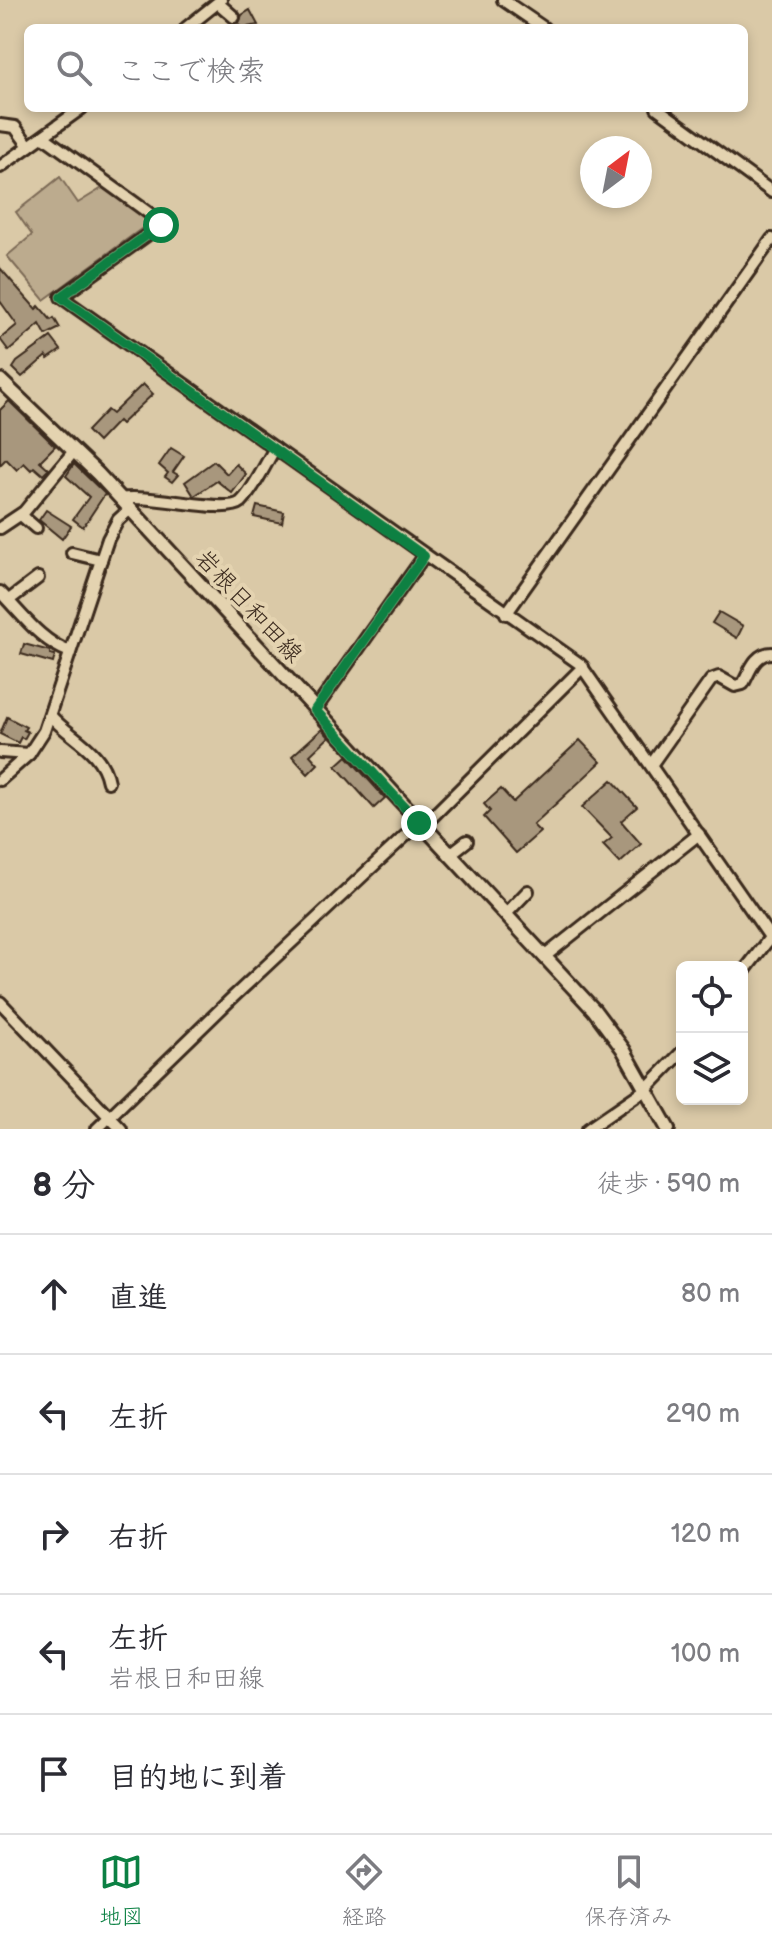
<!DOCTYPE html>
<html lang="ja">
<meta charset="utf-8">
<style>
:root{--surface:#fff;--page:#f2f2f3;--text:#2b2b33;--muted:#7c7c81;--line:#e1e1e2;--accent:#0b8043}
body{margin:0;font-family:"Balsamiq Sans","Klee One",sans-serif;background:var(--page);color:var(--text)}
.controls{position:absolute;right:24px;bottom:24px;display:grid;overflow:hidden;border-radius:12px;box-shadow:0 4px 12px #0003}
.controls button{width:72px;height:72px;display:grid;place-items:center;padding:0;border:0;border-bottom:2px solid var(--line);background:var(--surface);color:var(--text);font:40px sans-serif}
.compass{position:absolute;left:580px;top:136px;width:72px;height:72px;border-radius:50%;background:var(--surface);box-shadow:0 4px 12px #0003;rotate:32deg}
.stop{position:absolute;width:24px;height:24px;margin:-18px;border:6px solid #0b8043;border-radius:50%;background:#fff}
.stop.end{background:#0b8043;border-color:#fff;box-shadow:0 2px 8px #0008}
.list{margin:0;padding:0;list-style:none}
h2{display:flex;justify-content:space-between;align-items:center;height:104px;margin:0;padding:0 32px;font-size:34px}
h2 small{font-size:26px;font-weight:400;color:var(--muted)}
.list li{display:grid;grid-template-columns:52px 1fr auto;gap:24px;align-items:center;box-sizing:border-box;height:120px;padding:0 32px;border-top:2px solid var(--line)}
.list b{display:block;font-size:30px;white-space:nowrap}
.list p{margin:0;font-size:26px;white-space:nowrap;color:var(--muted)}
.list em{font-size:26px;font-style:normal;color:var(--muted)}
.icon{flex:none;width:44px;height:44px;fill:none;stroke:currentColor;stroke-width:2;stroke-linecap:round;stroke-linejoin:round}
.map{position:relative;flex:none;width:772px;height:1129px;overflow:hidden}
.search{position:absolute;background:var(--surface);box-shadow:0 4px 12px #0003;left:24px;right:24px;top:24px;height:88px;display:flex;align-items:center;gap:20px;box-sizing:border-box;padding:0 28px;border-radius:12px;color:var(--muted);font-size:30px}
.sheet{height:704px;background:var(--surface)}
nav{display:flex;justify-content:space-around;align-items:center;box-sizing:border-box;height:112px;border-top:2px solid var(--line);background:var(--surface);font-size:22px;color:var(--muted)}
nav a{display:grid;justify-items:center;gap:4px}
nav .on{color:var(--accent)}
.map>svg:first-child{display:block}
</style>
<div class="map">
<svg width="772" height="1129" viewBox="0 0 772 1129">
<rect width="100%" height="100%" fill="#dac9a7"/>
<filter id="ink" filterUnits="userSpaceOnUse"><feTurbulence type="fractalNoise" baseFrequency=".0125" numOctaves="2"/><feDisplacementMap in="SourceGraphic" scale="16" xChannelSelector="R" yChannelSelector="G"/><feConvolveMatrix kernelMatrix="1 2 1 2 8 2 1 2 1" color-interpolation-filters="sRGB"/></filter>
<g filter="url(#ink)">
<path fill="#bcab8e" stroke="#7c6a56" stroke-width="2" d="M60,177L78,203L104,187L152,221L44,300L7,256L32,235L16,212Z"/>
<g fill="#a8977d" stroke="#3b2a1e" stroke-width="2">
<path d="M250,10L258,25L242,28L239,23L242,15Z"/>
<path d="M0,268L36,309L39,306L51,320L54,318L60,328L46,335L40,324L9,351L0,339L17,325L0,301Z"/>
<path d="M51,337L61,350L48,359L46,356L22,377L13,368L17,362Z"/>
<path d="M143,384L153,394L121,424L118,421L98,442L87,431L107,410L112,414Z"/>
<path d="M9,401L55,446L40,461L49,469L43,475L34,467L31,470L24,463L17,470L6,459L0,465V410Z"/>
<path d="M171,448L184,456L173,472L178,475L172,482L165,477L168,473L159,465Z"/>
<path d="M214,461L227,474L236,464L246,474L232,493L217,481L194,496L185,482Z"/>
<path d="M74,464L105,494L83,527L73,519L89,497L66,476Z"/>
<path d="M257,506L284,512L282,523L254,517Z"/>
<path d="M46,510L71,526L62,539L39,520Z"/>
<path d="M719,612L743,626L737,638L712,623Z"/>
<path d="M24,644L50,651V654L55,655L53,663L21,654Z"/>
<path d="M7,717L26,727L24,730L28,732L24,739L21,737L18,743L0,734Z"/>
<path d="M322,729L329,737L310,755L318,764L308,774L292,756Z"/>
<path d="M580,740L601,762L533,825L540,832L516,853L484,817L490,811L484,804L501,789L513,802Z"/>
<path d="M347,756L385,798L374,808L336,766Z"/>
<path d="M612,780L637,807L621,821L641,844L620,863L603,845L612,838L582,807Z"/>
</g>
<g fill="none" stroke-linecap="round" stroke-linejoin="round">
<g stroke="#3b2a1e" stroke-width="16">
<g id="minor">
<path d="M503,0L544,28"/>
<path d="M218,3L234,17"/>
<path d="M186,28L221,0"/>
<path d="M657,108L772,192"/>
<path d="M0,125L15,127L29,146"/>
<path d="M44,137L157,219L161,225L61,297L580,664L772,940"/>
<path d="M0,167L82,108"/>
<path d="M121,499C148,493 226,515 241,502C253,491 266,463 275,448"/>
<path d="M21,515L36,528"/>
<path d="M0,528L24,512L74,451"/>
<path d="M72,553L101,560"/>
<path d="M0,592C21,613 41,642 70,652"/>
<path d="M9,600L38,578"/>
<path d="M506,614L772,239"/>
<path d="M315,710L424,556"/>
<path d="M50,715C69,738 102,749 108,782"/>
<path d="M0,752L29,754"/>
<path d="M651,765L711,680L719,677L735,686L743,684C750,671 755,653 772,653"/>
<path d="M0,780L29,754L44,731L108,539L118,520L130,509"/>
<path d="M423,826L583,667"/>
<path d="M449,855L467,841"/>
<path d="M505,915L528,891"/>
<path d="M544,957L699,834"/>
<path d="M742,974L772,935"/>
<path d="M0,1002L121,1129"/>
<path d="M97,1129L231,999L419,823"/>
<path d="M588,1129L646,1089L682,1052"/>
</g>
</g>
<g stroke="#3b2a1e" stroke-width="18">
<path id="major" d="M0,380L98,474L594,1010L623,1049L668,1129"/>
</g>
<use href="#minor" stroke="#e4d3b0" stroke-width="10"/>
<use href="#major" stroke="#e4d3b0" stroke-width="12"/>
</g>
</g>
<g fill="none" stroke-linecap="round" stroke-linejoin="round" filter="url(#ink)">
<path stroke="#0b8043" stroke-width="10" d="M161,225L61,297L424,556L315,710L419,823"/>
</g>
<g text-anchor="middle" stroke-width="8" stroke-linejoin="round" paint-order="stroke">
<g font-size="24" fill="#3b2a1e" stroke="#e4d3b0">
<text transform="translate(249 606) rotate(47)" y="8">岩根日和田線</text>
</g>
</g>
</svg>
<div class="controls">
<button><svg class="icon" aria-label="locate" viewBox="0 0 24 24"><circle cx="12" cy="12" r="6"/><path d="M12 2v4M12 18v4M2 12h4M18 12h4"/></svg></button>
<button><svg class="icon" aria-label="layers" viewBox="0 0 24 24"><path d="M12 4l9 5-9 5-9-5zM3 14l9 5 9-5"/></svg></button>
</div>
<svg class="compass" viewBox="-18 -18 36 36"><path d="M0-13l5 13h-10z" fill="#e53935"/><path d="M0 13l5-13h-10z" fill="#7c7c81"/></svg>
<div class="stop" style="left:161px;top:225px"></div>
<div class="stop end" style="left:419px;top:823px"></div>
<div class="search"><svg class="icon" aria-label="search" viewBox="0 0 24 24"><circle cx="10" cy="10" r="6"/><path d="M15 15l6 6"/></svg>ここで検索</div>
</div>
<section class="sheet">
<h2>8 分<small>徒歩 · 590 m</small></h2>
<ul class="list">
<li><svg class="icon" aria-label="ahead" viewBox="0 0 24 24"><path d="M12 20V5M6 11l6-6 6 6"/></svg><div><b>直進</b></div><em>80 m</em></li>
<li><svg class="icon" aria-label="left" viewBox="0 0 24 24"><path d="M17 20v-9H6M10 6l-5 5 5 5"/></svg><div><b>左折</b></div><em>290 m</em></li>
<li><svg class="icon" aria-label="right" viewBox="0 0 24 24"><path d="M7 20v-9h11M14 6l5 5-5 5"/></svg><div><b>右折</b></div><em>120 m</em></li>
<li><svg class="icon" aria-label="left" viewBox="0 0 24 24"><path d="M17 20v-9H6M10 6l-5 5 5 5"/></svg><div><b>左折</b><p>岩根日和田線</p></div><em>100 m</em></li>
<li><svg class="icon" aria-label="arrive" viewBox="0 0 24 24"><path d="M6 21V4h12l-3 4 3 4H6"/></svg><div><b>目的地に到着</b></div></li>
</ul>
</section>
<nav>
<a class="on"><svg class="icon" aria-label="map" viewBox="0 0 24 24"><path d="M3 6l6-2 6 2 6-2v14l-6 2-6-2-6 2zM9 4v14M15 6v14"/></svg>地図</a>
<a><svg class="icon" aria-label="directions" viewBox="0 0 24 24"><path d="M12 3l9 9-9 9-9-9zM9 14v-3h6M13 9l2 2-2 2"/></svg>経路</a>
<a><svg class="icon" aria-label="saved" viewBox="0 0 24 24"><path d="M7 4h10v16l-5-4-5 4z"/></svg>保存済み</a>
</nav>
